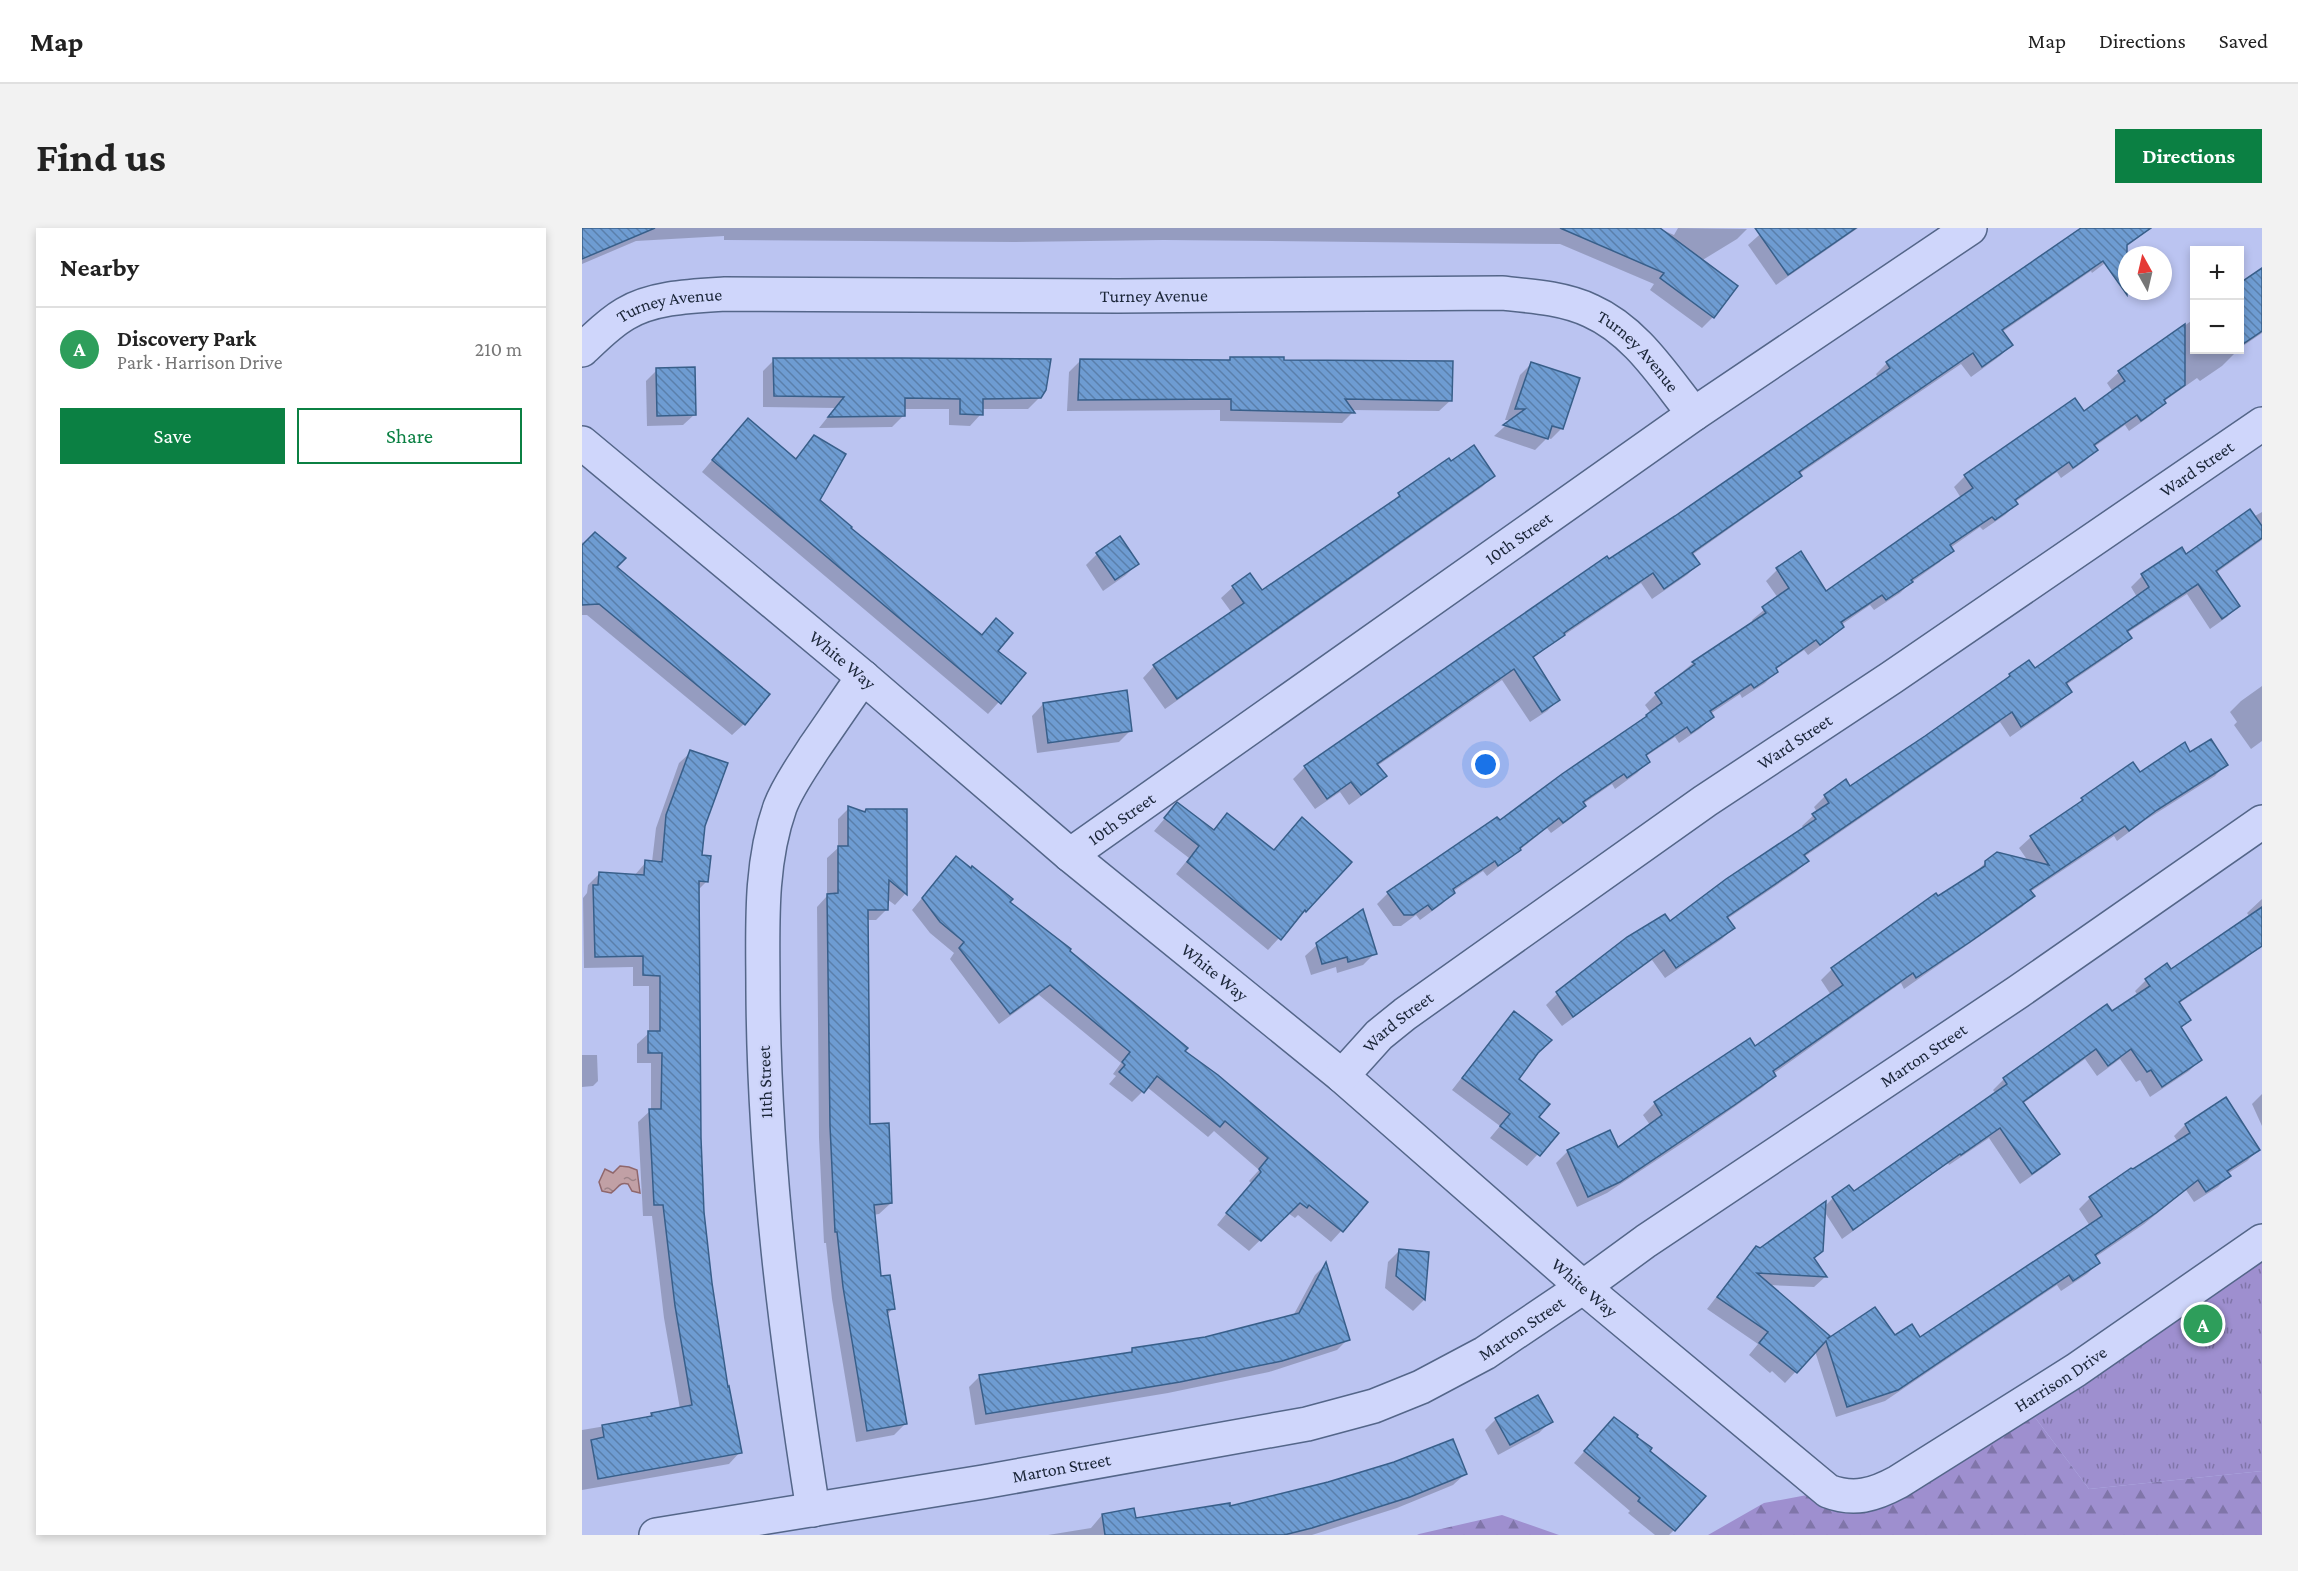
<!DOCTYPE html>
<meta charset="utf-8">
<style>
:root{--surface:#fff;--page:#f2f2f2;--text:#222;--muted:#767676;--line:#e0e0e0;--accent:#0b8043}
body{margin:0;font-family:"Crimson Pro",serif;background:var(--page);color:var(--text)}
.controls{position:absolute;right:18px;top:18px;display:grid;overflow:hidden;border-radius:0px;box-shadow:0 3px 9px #0003}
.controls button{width:54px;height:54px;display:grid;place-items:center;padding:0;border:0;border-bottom:2px solid var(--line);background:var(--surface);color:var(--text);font:30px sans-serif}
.compass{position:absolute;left:1536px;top:18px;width:54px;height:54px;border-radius:50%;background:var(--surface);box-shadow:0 3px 9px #0003;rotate:352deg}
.you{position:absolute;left:904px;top:537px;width:21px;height:21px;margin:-15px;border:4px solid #fff;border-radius:50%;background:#1a73e8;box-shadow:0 0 0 9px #1a73e833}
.badge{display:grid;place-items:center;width:39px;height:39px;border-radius:50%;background:var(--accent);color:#fff;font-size:20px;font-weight:700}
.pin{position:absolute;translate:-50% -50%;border:3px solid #fff;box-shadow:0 2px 6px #0006}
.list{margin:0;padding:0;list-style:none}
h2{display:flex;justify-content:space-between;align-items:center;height:78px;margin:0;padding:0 24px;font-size:26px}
h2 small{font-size:20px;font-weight:400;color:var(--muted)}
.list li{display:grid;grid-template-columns:39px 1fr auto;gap:18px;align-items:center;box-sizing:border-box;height:84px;padding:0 24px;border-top:2px solid var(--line)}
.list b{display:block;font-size:22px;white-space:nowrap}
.list p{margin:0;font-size:20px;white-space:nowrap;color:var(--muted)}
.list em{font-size:20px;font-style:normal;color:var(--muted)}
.actions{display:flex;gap:12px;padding:18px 24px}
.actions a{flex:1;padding:14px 0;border:2px solid var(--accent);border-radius:0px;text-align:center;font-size:21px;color:var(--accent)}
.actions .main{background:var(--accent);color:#fff}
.map{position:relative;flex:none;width:1680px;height:1307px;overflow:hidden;border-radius:0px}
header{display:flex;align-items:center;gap:36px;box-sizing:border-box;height:84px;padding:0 30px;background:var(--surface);border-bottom:2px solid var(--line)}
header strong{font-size:28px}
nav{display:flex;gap:33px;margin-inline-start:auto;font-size:21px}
.intro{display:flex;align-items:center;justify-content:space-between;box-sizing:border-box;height:144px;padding:0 36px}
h1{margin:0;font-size:42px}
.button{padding:15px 27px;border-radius:0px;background:var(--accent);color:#fff;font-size:21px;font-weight:700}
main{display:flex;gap:36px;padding:0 36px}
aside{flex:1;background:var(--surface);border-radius:0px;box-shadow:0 3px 9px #0003}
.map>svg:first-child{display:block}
</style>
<header>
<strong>Map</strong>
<nav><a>Map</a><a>Directions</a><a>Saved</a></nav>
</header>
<div class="intro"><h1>Find us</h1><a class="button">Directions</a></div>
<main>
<aside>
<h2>Nearby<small></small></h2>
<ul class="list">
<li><span class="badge" style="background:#2e9e5b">A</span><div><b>Discovery Park</b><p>Park · Harrison Drive</p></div><em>210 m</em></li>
</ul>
<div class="actions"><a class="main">Save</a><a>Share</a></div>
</aside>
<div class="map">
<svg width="1680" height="1307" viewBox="0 0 1680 1307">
<defs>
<pattern id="forest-firs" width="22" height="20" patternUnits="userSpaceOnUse" patternTransform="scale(1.5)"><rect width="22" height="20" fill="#9e8fcf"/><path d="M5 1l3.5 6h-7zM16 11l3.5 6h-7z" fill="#8075a9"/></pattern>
<pattern id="park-tufts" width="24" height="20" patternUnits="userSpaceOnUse" patternTransform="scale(1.5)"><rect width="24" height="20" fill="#9e8fcf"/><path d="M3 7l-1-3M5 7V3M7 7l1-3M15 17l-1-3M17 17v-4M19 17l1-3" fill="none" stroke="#8075a9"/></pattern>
<pattern id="water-ripples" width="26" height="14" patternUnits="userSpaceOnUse" patternTransform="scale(1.5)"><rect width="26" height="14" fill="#c1a0a5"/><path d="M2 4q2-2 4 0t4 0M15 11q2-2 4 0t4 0" fill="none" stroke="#9c8287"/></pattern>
<pattern id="building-back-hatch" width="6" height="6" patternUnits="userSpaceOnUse" patternTransform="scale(1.5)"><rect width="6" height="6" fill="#6e9cd2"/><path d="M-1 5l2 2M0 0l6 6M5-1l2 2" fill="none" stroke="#5a7fab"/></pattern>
</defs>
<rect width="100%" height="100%" fill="#bbc4f1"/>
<g fill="url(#forest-firs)">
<path d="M1442,1175L1507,1261L1680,1243V1307H1126L1182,1275L1246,1263L1268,1269Z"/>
<path d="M920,1287L977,1307H835L837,1306Z"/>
</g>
<path fill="url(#park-tufts)" d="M1680,1017V1243L1507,1261L1442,1175Z"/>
<path fill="url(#water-ripples)" stroke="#8f676c" stroke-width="1.5" d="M38,938L47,939L55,942L58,965L50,963L46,956C36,954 37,960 29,965L20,963L17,954L23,941L31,945Z"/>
<g fill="#0003">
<path d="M0,0H1076L1092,7L1096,0L1165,1L1155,11L1119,33L1154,58L1131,89L1120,100L1068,62L1072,56L978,16L582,12L430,14L142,12V8L54,13L0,36Z"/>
<path d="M1185,0H1276L1194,57L1166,17Z"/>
<path d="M1503,0H1569L1510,45L1509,43L1420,104L1429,117L1418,128L1389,149L1379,136L1217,246L1218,248L1206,259L1110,327L1116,336L1105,347L1070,371L1059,355L975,412L950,431L976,472L965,483L948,494L920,452L795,538L803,548L792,559L767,577L758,564L733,581L711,551L723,539L1025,330L1027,333L1093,289L1296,150L1294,146L1305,135Z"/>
<path d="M1680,42V105L1658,120V77L1662,75L1658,68V59Z"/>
<path d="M1612,91V122H1656L1640,138L1618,153L1615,150L1581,174L1571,186L1547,203L1543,197L1512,219L1514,222L1503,233L1479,250L1475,244L1433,274L1434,276L1423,287L1401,302L1398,299L1368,320L1370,322L1358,334L1327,356L1318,365L1292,382L1288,377L1259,397L1260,399L1249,410L1226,427L1222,422L1193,442L1194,444L1183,455L1160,470L1158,466L1128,486L1130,489L1119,500L1097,515L1093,509L1063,529L1066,534L1055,545L1033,561L1030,556L1001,576L1002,578L991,589L969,605L965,600L905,648L901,643L870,664L860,676L838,692L834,687L819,698H811L795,676L806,665L917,594L1058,495L1069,485L1063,477L1074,466L1111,435L1172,395L1170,392L1196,370L1184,353L1195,342L1243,365L1379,270L1372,259L1383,248L1501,185L1531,164L1525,155L1537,144Z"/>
<path d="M649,131L869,172L857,183L769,182L771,184L760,195L638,193V182L485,183L487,144L499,132L647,133Z"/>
<path d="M192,132L458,169L446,181H399V186L388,198L367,197V181H321V188L310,199L237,200L253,180L181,179V143Z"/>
<path d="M950,135L980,200L969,211L965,210L953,222L912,208L930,192H923L938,147Z"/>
<path d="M75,142L113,186L101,197L65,198L64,153Z"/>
<path d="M155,203L212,232L233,209L236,272L442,446L406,486L120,244Z"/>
<path d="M911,248L900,259L583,481L561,450L572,438L650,385L639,370L651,359L679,364L805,279L817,267Z"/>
<path d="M1680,284V312L1634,345L1656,378L1645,389L1628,401L1605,366L1545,405L1548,410L1537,421L1484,457L1488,464L1477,475L1428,509L1418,494L1222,629L1225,633L1214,644L1145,691L1151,700L1140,711L1083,750L1070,732L980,798L964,777L975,766L1066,697L1088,695L1222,601L1220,598L1235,584L1232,579L1243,568L1268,560L1416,458L1428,447L1452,442L1555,369L1549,359L1560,348L1599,322L1603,328Z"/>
<path d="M0,314L33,339L162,496L150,507L5,387H0Z"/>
<path d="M515,326L555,336L544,347L521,363L504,337Z"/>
<path d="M1680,458V513L1669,521L1652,497L1655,494L1648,484L1659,473Z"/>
<path d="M461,476L549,502L537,514L455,525L450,488Z"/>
<path d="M109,524L122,598L119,629L125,653L116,662L118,910L121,984L128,1056L144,1160L158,1224L147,1236L0,1262V1202L65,1191L70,1186L98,1181L82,1090L70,988H61L56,894L69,882V835H55V816L67,805V758H51V739L2,740L1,670L5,665L6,657L17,646L52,648L64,634H70L74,600L97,535Z"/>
<path d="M1608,526L1644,536L1633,548L1562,593L1535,613L1532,608L1448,664L1451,668L1440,679L1322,761L1319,755L1191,846L1192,848L1181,859L1105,912L1025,965L995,979L974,935L986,923L1036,922L1068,897L1061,887L1072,876L1168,812L1173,820L1249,767L1239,752L1250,741L1392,646L1404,634L1446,633L1437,620L1449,609L1551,536L1557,546Z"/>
<path d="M595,576L630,603L645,587L691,624L767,634L686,722L594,646L607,630L572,603Z"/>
<path d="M267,580L282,585L323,582V666L313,677L305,671V681L294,692H285L287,898L309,975L297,986L291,987L297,1050L311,1080L305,1087L323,1196L312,1207L274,1214L250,1071L244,1015H242L237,910L235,679L245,668V630L256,620V591Z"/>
<path d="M364,641L426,674L486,723L601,824L784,974L759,1003L749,1014L716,987L713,990L706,985L667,1023L635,997L669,955L667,953L677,942L632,903L626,909L565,859L550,874L527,856L534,848L531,846L539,835L457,767L417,796L368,731L372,725L348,705L330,682Z"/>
<path d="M1680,671V711L1673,722L1662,732L1596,776L1607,792L1598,801L1618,832L1607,843L1568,869L1558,852L1554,854L1538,831L1515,848L1503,831L1440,876L1476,926L1465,937L1438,956L1407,910L1367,937L1366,935L1260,1011L1242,983L1240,1022L1231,1031L1243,1049L1232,1059L1187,1057L1240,1117L1292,1081L1313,1109L1338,1111L1508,998L1497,981L1508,970L1596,914L1592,908L1603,897L1643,871L1676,922L1665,933L1645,946L1647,948L1636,959L1612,974L1604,962L1562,996L1512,1030L1516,1035L1505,1046L1479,1063L1475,1057L1303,1173L1254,1189L1233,1123L1203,1155L1190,1143L1188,1145L1167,1127L1176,1116L1125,1081L1163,1032L1174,1020L1178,1022L1242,979L1251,970L1272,965L1414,866L1411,862L1422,851L1556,768L1553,763L1564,752L1589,743L1668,689L1665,685Z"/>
<path d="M735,717L793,725L781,737L755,745L754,739L729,747L723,728Z"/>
<path d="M933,785L954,826L935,851L955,889L975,905L945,938L908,910L918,898L870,862L921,797Z"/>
<path d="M0,827H15L16,853L11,858L0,859Z"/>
<path d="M1680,866V898L1670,876Z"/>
<path d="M817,1023L845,1026L842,1072L831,1083L803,1060L806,1034Z"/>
<path d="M743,1037L766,1111L755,1122L687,1144L586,1165L393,1197L387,1159L398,1148L547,1126L551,1122L624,1110L711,1088L733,1047Z"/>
<path d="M914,1191L969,1193L957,1205L916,1227L903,1202Z"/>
<path d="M1021,1202L1053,1209L1066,1223L1104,1290L1087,1307H1073L1046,1285L1048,1283L992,1235Z"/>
<path d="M883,1246L871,1257L815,1280L730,1307H466L509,1300L520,1287L553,1292Z"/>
</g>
<g fill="url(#building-back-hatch)" stroke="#385f8a" stroke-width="1.5">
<path d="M0,0H73L0,31Z"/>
<path d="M978,0H1078L1156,58L1132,90L1078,50L1082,45Z"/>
<path d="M1173,0H1274L1206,47Z"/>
<path d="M1499,0H1569L1545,17V67L1521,33L1420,102L1431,117L1400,139L1391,125L1217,244L1220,248L1110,325L1118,336L1082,361L1071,345L982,405L983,407L951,429L978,472L960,484L932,441L795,536L805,548L779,567L769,554L745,571L722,538L1025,328L1027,331L1093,288L1308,140L1304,134Z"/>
<path d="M1680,40V103L1658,118V55Z"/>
<path d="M1603,96V157L1582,172L1584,175L1559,193L1555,187L1512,217L1516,222L1491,240L1487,234L1433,272L1436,276L1413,292L1410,289L1368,317L1372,323L1329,352L1331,354L1304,372L1300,367L1259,394L1262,399L1238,417L1234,412L1194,440L1196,444L1172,460L1169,456L1128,483L1132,489L1109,505L1105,499L1064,527L1068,534L1045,550L1042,546L1001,574L1004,578L981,595L977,590L938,620L939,622L916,638L913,633L871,661L873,665L850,682L846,677L831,687H822L805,664L915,589L918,592L980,546L1065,488L1064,487L1080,475L1073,465L1113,436L1110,434L1184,385L1180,379L1207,360L1194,340L1219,323L1244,363L1391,260L1382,247L1493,170L1502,183L1543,153L1536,143Z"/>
<path d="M648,129H702V132L871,133L870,173L763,171L773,185L649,182V171L496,172L498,131L648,132Z"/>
<path d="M191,130H319L469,131L464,162L459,170L401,171V187L378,186V171L323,170V188L246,189L262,169L192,168Z"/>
<path d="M949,134L998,150L981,201L970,198L966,211L921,197L943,181H933Z"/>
<path d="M113,139L114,187L75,188L74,140Z"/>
<path d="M166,190L214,231L232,207L264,226L238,272L270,299L269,300L400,407L414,390L431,405L416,423L444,445L419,476L130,232Z"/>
<path d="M892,217L913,248L595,471L571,437L662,375L650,358L668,345L680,362L818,268L816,265L867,230L869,233Z"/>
<path d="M1668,281L1680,298V310L1634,343L1658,378L1640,391L1616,356L1545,403L1550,410L1484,455L1490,464L1439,499L1430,484L1222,627L1227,633L1145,689L1153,700L1094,740L1082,722L991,789L974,764L1045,709L1083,686L1088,693L1144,651L1234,591L1230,586L1247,575L1242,567L1264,551L1268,558L1343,508L1428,448L1427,446L1447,432L1453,440L1567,359L1559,346L1600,319L1604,326Z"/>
<path d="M13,304L44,330L35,339L188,466L163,497L17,376L0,377V317Z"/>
<path d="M538,308L557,336L533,352L514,325Z"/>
<path d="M545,462L550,503L466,515L461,475Z"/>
<path d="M1629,511L1646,537L1575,582L1547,603L1543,598L1448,662L1453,668L1388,714L1334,750L1331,745L1191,843L1194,848L1154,876L1038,954L1006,969L985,922L1028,902L1036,919L1080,887L1072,874L1168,810L1173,818L1261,757L1249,740L1354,665L1356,668L1403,638V633L1415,624L1467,637L1448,608L1501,572L1499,570L1551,534L1558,544L1603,514L1608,524Z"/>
<path d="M108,522L146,535L123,598L120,627L129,628L126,654L117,653L119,910L122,984L130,1055L146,1159L147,1158L160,1225L16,1251L9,1212L22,1209L20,1197L70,1188L69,1185L110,1177L93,1078L81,977H72L67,881H79L80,825H66V803H78V748L61,747V728L13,729L11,657H16L17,644L62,647L63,632L80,634L84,587Z"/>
<path d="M595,574L632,602L645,585L692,622L720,589L770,634L724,684L723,682L699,712L605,634L617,618L582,590Z"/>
<path d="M266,578L283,584L284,581H325V667L307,652L306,682H286L288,896L307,895L310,975L292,977L299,1048L308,1047L313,1081L305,1082L325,1196L285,1203L261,1059L255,1004H253L248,898L245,666L256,665V618H266Z"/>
<path d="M374,628L389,640L390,638L431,671L428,674L489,721L488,723L606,820L603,823L636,847L786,974L761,1004L727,977L725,980L718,975L679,1013L644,985L679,944L677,941L686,930L643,893L638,899L575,848L562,865L537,844L543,837L540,834L548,824L468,757L428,786L377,720L382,714L358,694L340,670Z"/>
<path d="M1680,679V718L1597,774L1609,792L1599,799L1620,832L1580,859L1569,842L1565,844L1549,821L1526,838L1514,821L1441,874L1478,926L1450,946L1418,900L1379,927L1378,926L1271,1002L1250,969L1267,957L1272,963L1425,856L1421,850L1501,793L1525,776L1530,783L1568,758L1563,751L1585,735L1589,741Z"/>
<path d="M781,681L795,726L766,734L765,729L740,736L734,715Z"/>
<path d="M932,783L970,812L956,825L937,851L968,876L957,889L977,905L958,928L918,898L928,886L880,850Z"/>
<path d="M1644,869L1678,922L1645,943L1649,948L1624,964L1616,952L1574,985L1513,1027L1518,1035L1491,1053L1487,1047L1316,1162L1265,1179L1244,1113L1215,1145L1177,1115L1186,1104L1135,1069L1174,1018L1178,1020L1244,973L1241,1023L1232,1030L1245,1049L1175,1045L1248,1108L1245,1111L1293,1079L1313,1107L1330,1096L1338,1109L1520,988L1507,969L1549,940L1551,941L1608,905L1603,896Z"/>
<path d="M817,1021L847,1024L843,1072L814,1048Z"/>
<path d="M744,1034L768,1112L700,1133L598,1154L404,1186L397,1147L550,1124V1120L623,1109L717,1085Z"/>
<path d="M956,1167L971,1194L928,1217L913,1190Z"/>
<path d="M1032,1189L1056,1207L1055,1209L1070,1220L1068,1223L1124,1268L1093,1303L1056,1273L1058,1270L1002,1223Z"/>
<path d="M871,1211L885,1246L828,1269L730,1300L702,1307H523L520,1286L552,1280L554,1290L648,1275V1278L746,1254L812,1234Z"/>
</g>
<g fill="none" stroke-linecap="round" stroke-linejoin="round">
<g stroke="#546689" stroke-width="36">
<g id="street">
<path id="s1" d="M0,122C14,109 26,96 43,86C71,69 111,68 143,66L536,68L919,65C949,68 982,70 1009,83C1054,103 1082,149 1112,186"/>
<path id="s2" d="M0,215L281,449L488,627L760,848L1001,1059L1246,1263C1272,1273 1292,1267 1316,1254L1494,1142L1680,1013"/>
<path id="s3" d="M488,627L1112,186L1388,0"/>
<path id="s4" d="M760,848L797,807L823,786L1123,573L1309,450L1680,196"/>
<path d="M231,1282C204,1110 182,938 181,763C181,702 177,638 198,579C206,558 220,539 232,520C248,497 264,473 281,449"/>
<path id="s5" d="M74,1307L401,1254L725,1196L792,1178L839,1159L903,1125L1001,1059L1064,1013L1436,764L1680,594"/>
</g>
</g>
<use href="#street" stroke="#cfd6fb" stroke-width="33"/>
</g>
<g text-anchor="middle" stroke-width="4.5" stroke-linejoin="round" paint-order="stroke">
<g font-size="18" fill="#1a2537" stroke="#cbd2f8">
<text dy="6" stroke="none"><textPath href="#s1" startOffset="588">Turney Avenue</textPath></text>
<text dy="6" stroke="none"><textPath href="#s1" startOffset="102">Turney Avenue</textPath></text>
<text dy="6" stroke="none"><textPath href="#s1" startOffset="1090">Turney Avenue</textPath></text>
<text dy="6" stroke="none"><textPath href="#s4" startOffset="1050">Ward Street</textPath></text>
<text dy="6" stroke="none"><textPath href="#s3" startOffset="549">10th Street</textPath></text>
<text dy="6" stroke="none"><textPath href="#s2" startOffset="339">White Way</textPath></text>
<text dy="6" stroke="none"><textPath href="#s4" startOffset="564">Ward Street</textPath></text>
<text dy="6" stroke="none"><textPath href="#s3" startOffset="63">10th Street</textPath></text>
<text dy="6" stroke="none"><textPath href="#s2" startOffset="825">White Way</textPath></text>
<text dy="6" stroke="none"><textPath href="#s4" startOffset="78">Ward Street</textPath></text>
<text dy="6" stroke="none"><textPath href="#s5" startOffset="1383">Marton Street</textPath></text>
<text transform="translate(183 854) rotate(-92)" y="6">11th Street</text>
<text dy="6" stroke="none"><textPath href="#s2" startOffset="1311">White Way</textPath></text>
<text dy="6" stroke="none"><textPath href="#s5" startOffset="897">Marton Street</textPath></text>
<text dy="6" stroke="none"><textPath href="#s2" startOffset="1894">Harrison Drive</textPath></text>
<text dy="6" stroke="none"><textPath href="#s5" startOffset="411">Marton Street</textPath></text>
</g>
</g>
</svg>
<div class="controls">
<button>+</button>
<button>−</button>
</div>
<svg class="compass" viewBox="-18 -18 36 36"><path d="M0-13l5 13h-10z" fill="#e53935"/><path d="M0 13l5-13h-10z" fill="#767676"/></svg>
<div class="you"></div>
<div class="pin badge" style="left:1621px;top:1096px;background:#2e9e5b">A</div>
</div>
</main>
